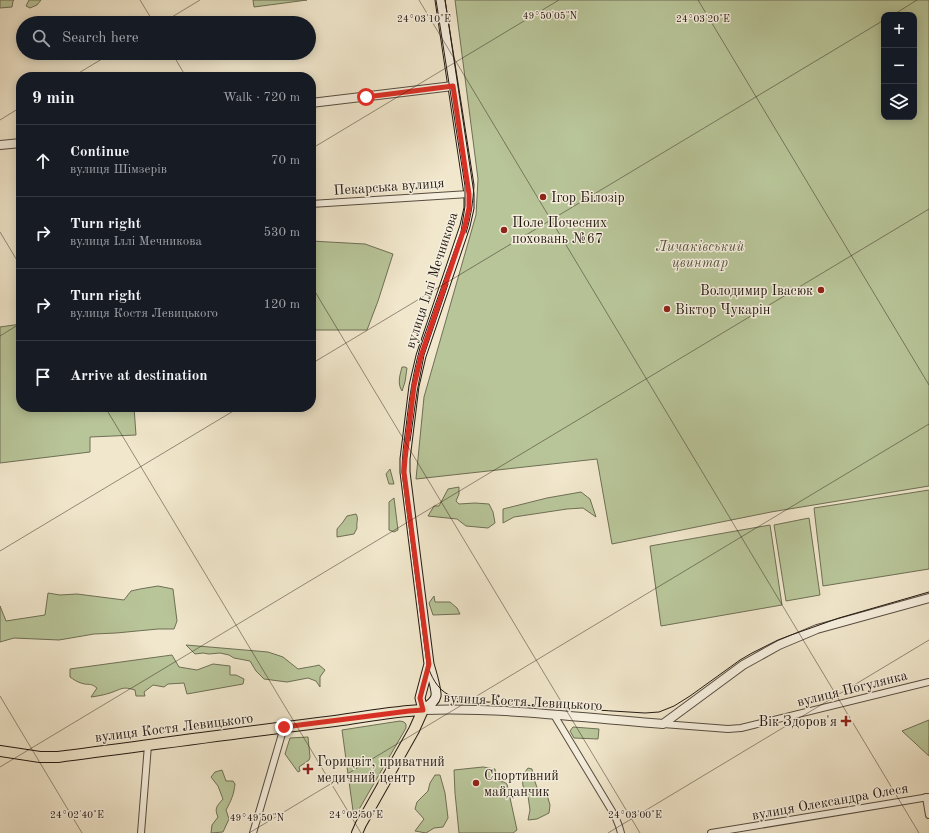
<!DOCTYPE html>
<meta charset="utf-8">
<style>
:root{--surface:#171b24;--page:#242831;--text:#f1f3f6;--muted:#9ea1a6;--line:#363941}
body{margin:0;font-family:"Old Standard TT",serif;background:var(--page);color:var(--text)}
.controls{position:absolute;right:12px;top:12px;display:grid;overflow:hidden;border-radius:8px;box-shadow:0 2px 10px #0003}
.controls button{width:36px;height:36px;display:grid;place-items:center;padding:0;border:0;border-bottom:1px solid var(--line);background:var(--surface);color:var(--text);font:20px sans-serif}
.stop{position:absolute;width:12px;height:12px;margin:-9px;border:3px solid #d93025;border-radius:50%;background:#fff}
.stop.end{background:#d93025;border-color:#fff;box-shadow:0 1px 4px #0008}
.list{margin:0;padding:0;list-style:none}
h2{display:flex;justify-content:space-between;align-items:center;height:52px;margin:0;padding:0 16px;font-size:17px}
h2 small{font-size:13px;font-weight:400;color:var(--muted)}
.list li{display:grid;grid-template-columns:26px 1fr auto;gap:12px;align-items:center;box-sizing:border-box;height:72px;padding:0 16px;border-top:1px solid var(--line)}
.list b{display:block;font-size:15px;white-space:nowrap}
.list p{margin:0;font-size:13px;white-space:nowrap;color:var(--muted)}
.list em{font-size:13px;font-style:normal;color:var(--muted)}
.icon{flex:none;width:22px;height:22px;fill:none;stroke:currentColor;stroke-width:2;stroke-linecap:round;stroke-linejoin:round}
.map{position:relative;flex:none;width:929px;height:833px;overflow:hidden}
.search{position:absolute;background:var(--surface);box-shadow:0 2px 10px #0003;left:16px;top:16px;width:300px;height:44px;display:flex;align-items:center;gap:10px;box-sizing:border-box;padding:0 14px;border-radius:22px;color:var(--muted);font-size:15px}
.panel{position:absolute;background:var(--surface);box-shadow:0 2px 10px #0003;left:16px;top:72px;width:300px;height:340px;border-radius:16px}
.map>svg:first-child{display:block}
</style>
<div class="map">
<svg width="929" height="833" viewBox="0 0 929 833">
<rect width="100%" height="100%" fill="#f1e7cc"/>
<filter id="stains"><feTurbulence type="fractalNoise" baseFrequency=".005" numOctaves="4"/><feColorMatrix values="0 0 0 0 .2 0 0 0 0 .09 0 0 0 0 .02 0 0 0 .5 -.17"/></filter>
<radialGradient id="worn" r=".72"><stop offset=".6" stop-color="#630" stop-opacity="0"/><stop offset="1" stop-color="#630" stop-opacity=".3"/></radialGradient>
<g fill="#b8c599" stroke="#6e6f56" fill-rule="evenodd">
<path d="M0,0H14L13,1L12,7L0,8Z"/>
<path d="M29,0H41L37,5L30,8L26,6Z"/>
<path d="M253,0H307L254,7Z"/>
<path d="M455,0H929V486L771,512L612,544L597,459L416,479L424,397L476,215L478,179ZM884,15H914V117H884Z"/>
<path d="M311,241L365,244L393,254L378,301L367,330H311Z"/>
<path d="M21,324V407H134L136,435L90,437V452L0,463V327Z"/>
<path d="M402,367H405L407,368L405,382L402,391C397,383 400,375 402,367Z"/>
<path d="M390,469L394,484H389L386,474Z"/>
<path d="M459,487V494L456,501L459,504L475,503L489,504L493,512L495,523L488,528L466,526L457,519L428,516L434,506H439L448,489Z"/>
<path d="M929,490V569L823,586L814,508Z"/>
<path d="M581,492L590,499L596,517L583,508L567,509L514,517L503,523V509L547,498Z"/>
<path d="M394,498L398,530L394,532L389,530V502Z"/>
<path d="M356,514C359,519 356,522 357,528L354,534L337,537V529L343,522L347,516Z"/>
<path d="M809,518L820,595L786,601L774,525Z"/>
<path d="M770,525L782,605L661,626L650,546Z"/>
<path d="M158,586L173,589L177,621L174,629H158L116,633L94,634L59,640L14,638L0,642V606L6,621L45,615L48,593L60,595L77,594L124,600L131,591L140,589Z"/>
<path d="M434,596L435,602H450L457,608L460,614L433,615L429,603Z"/>
<path d="M186,645L268,652L283,657L298,669L315,666L319,665L325,670L320,677V687L316,681L308,678L287,682L264,679L256,671L250,661L234,658L229,655L220,653L209,654L203,653L195,654Z"/>
<path d="M172,655L179,667L197,670L213,664L230,666V675H236L244,679L243,684L187,694L184,683L168,684L164,687L153,685L144,692L145,696H136L135,690C122,686 122,689 110,693C104,695 98,696 91,697L97,688C89,682 90,686 81,683C77,682 73,679 70,677V669Z"/>
<path d="M929,720V756L902,731Z"/>
<path d="M400,721L404,722L406,724V728L354,818L342,730Z"/>
<path d="M573,727L599,729L598,739L574,738L570,731Z"/>
<path d="M308,737L310,757L309,760L299,767L300,771L298,772L285,754L290,738Z"/>
<path d="M483,767L495,769L497,781L504,782L507,784L517,830L513,833H459L455,793L454,770Z"/>
<path d="M528,768L532,769L534,779L539,793L547,795L550,805L549,813L537,819L528,820L530,810L528,796L523,786L522,776Z"/>
<path d="M222,770L226,781H233L235,784C234,794 231,801 226,810L229,819L223,832L211,833L212,825L218,817C214,808 217,806 223,799L218,786L211,777L215,772Z"/>
<path d="M435,775H440L445,793L448,818L443,827L434,828L426,833L415,831L424,819L415,809L417,802L428,791L430,783Z"/>
</g>
<g fill="none" stroke-linecap="round" stroke-linejoin="round">
<g stroke="#564c40" stroke-width="8">
<g id="minor">
<path d="M311,204L469,194"/>
<path d="M554,715L615,816L619,826L621,833"/>
<path d="M663,724L728,729L741,728L929,682"/>
<path d="M926,797L929,815"/>
<path d="M141,833L148,745"/>
<path d="M253,833L284,727"/>
<path d="M711,833L929,797"/>
</g>
</g>
<g stroke="#564c40" stroke-width="10">
<g id="tertiary">
<path d="M311,103L453,86"/>
<path d="M0,145L21,143"/>
<path d="M423,710C503,707 583,718 663,724L743,665L779,645L817,629L929,598"/>
</g>
</g>
<g stroke="#231912" stroke-width="11">
<path id="secondary" d="M429,664L420,698L423,710C428,706 435,702 436,696C437,690 431,671 429,664L405,472V459L414,386L421,356L465,226L469,208V194L440,0"/>
</g>
<g stroke="#231912" stroke-width="12">
<path id="primary" d="M0,751L40,757H58C150,745 243,732 335,721C365,717 394,711 423,710L414,730L361,824L357,833"/>
</g>
<use href="#minor" stroke="#f6efde" stroke-width="6"/>
<use href="#tertiary" stroke="#f6efde" stroke-width="8"/>
<use href="#secondary" stroke="#f6efde" stroke-width="9"/>
<use href="#primary" stroke="#f1e7cc" stroke-width="10"/>
<g stroke="#231912" stroke-width="1">
<path d="M436,0L465,186V206L461,232L420,348C413,373 409,400 406,427C404,442 402,457 402,472L427,664C431,676 437,689 449,695C462,702 483,701 498,703C547,707 596,710 645,713L659,712L674,706L690,696L740,660L752,653L778,640L791,635L839,618L929,592"/>
<path d="M445,0L474,185C473,203 471,216 466,233"/>
<path d="M410,441L417,392L424,355L448,284"/>
</g>
</g>
<g fill="none" stroke-linecap="round" stroke-linejoin="round">
<path stroke="#d93025" stroke-width="5" d="M284,727L409,711L423,710L420,698L429,664L404,472L405,459L414,386L421,356L465,226L469,208V194L453,86L366,97"/>
</g>
<path fill="none" stroke="#231912" stroke-width="1" stroke-opacity="0.45" d="M140,0L154,23M419,0L919,833M698,0L929,385M893,15L917,0M162,23L200,0M172,53L186,77M72,77L112,53M0,120L21,107M311,149L559,0M0,232L21,267M311,285L640,833M0,336L21,323M311,364L884,20M105,407L361,833M0,551L240,407M0,696L82,833M0,767L929,209M249,833L929,424M608,833L929,640"/>
<g fill="#8f2418" stroke="#f6efde" stroke-width="1.5">
<circle cx="543" cy="197" r="4"/>
<circle cx="504" cy="230" r="4"/>
<circle cx="821" cy="290" r="4"/>
<circle cx="667" cy="309" r="4"/>
<path d="M844 715h4v4h4v4h-4v4h-4v-4h-4v-4h4z"/>
<path d="M306 763h4v4h4v4h-4v4h-4v-4h-4v-4h4z"/>
<circle cx="476" cy="783" r="4"/>
</g>
<g text-anchor="middle" stroke-width="3" stroke-linejoin="round" paint-order="stroke">
<g font-size="14" fill="#231912" stroke="#f6efde">
<text transform="translate(389 186) rotate(-4)" y="5">Пекарська вулиця</text>
<text transform="translate(431 280) rotate(-72)" y="5">вулиця Іллі Мечникова</text>
<text transform="translate(852 688) rotate(-14)" y="5">вулиця Погулянка</text>
<text transform="translate(523 701) rotate(3)" y="5">вулиця Костя Левицького</text>
<text transform="translate(174 727) rotate(-7)" y="5">вулиця Костя Левицького</text>
<text transform="translate(830 801) rotate(-10)" y="5">вулиця Олександра Олеся</text>
</g>
<g font-size="14" fill="#231912" stroke="#f6efde" text-anchor="start">
<text x="551" y="202">Ігор Білозір</text>
<text x="512" y="227">Поле Почесних<tspan x="512" dy="16">поховань №67</tspan></text>
<text x="813" y="295" text-anchor="end">Володимир Івасюк</text>
<text x="675" y="314">Віктор Чукарін</text>
<text x="837" y="726" text-anchor="end">Вік Здоров'я</text>
<text x="317" y="766">Горицвіт, приватний<tspan x="317" dy="16">медичний центр</tspan></text>
<text x="484" y="780">Спортивний<tspan x="484" dy="16">майданчик</tspan></text>
</g>
<g font-size="14" font-style="italic" fill="#575541" stroke="#f6efde">
<text x="700" y="251">Личаківський<tspan x="700" dy="16">цвинтар</tspan></text>
</g>
</g>
<g font-size="10" text-anchor="middle" fill="#231912" stroke="#f6efde" stroke-width="3" stroke-linejoin="round" paint-order="stroke">
<text x="550" y="19">49°50'05"N</text>
<text x="424" y="22">24°03'10"E</text>
<text x="703" y="22">24°03'20"E</text>
<text x="77" y="818">24°02'40"E</text>
<text x="356" y="818">24°02'50"E</text>
<text x="635" y="818">24°03'00"E</text>
<text x="257" y="821">49°49'50"N</text>
</g>
<rect width="100%" height="100%" filter="url(#stains)"/>
<rect width="100%" height="100%" fill="url(#worn)"/>
</svg>
<div class="controls">
<button>+</button>
<button>−</button>
<button><svg class="icon" aria-label="layers" viewBox="0 0 24 24"><path d="M12 4l9 5-9 5-9-5zM3 14l9 5 9-5"/></svg></button>
</div>
<div class="stop" style="left:366px;top:97px"></div>
<div class="stop end" style="left:284px;top:727px"></div>
<div class="search"><svg class="icon" aria-label="search" viewBox="0 0 24 24"><circle cx="10" cy="10" r="6"/><path d="M15 15l6 6"/></svg>Search here</div>
<section class="panel">
<h2>9 min<small>Walk · 720 m</small></h2>
<ul class="list">
<li><svg class="icon" aria-label="ahead" viewBox="0 0 24 24"><path d="M12 20V5M6 11l6-6 6 6"/></svg><div><b>Continue</b><p>вулиця Шімзерів</p></div><em>70 m</em></li>
<li><svg class="icon" aria-label="right" viewBox="0 0 24 24"><path d="M7 20v-9h11M14 6l5 5-5 5"/></svg><div><b>Turn right</b><p>вулиця Іллі Мечникова</p></div><em>530 m</em></li>
<li><svg class="icon" aria-label="right" viewBox="0 0 24 24"><path d="M7 20v-9h11M14 6l5 5-5 5"/></svg><div><b>Turn right</b><p>вулиця Костя Левицького</p></div><em>120 m</em></li>
<li><svg class="icon" aria-label="arrive" viewBox="0 0 24 24"><path d="M6 21V4h12l-3 4 3 4H6"/></svg><div><b>Arrive at destination</b></div></li>
</ul>
</section>
</div>
